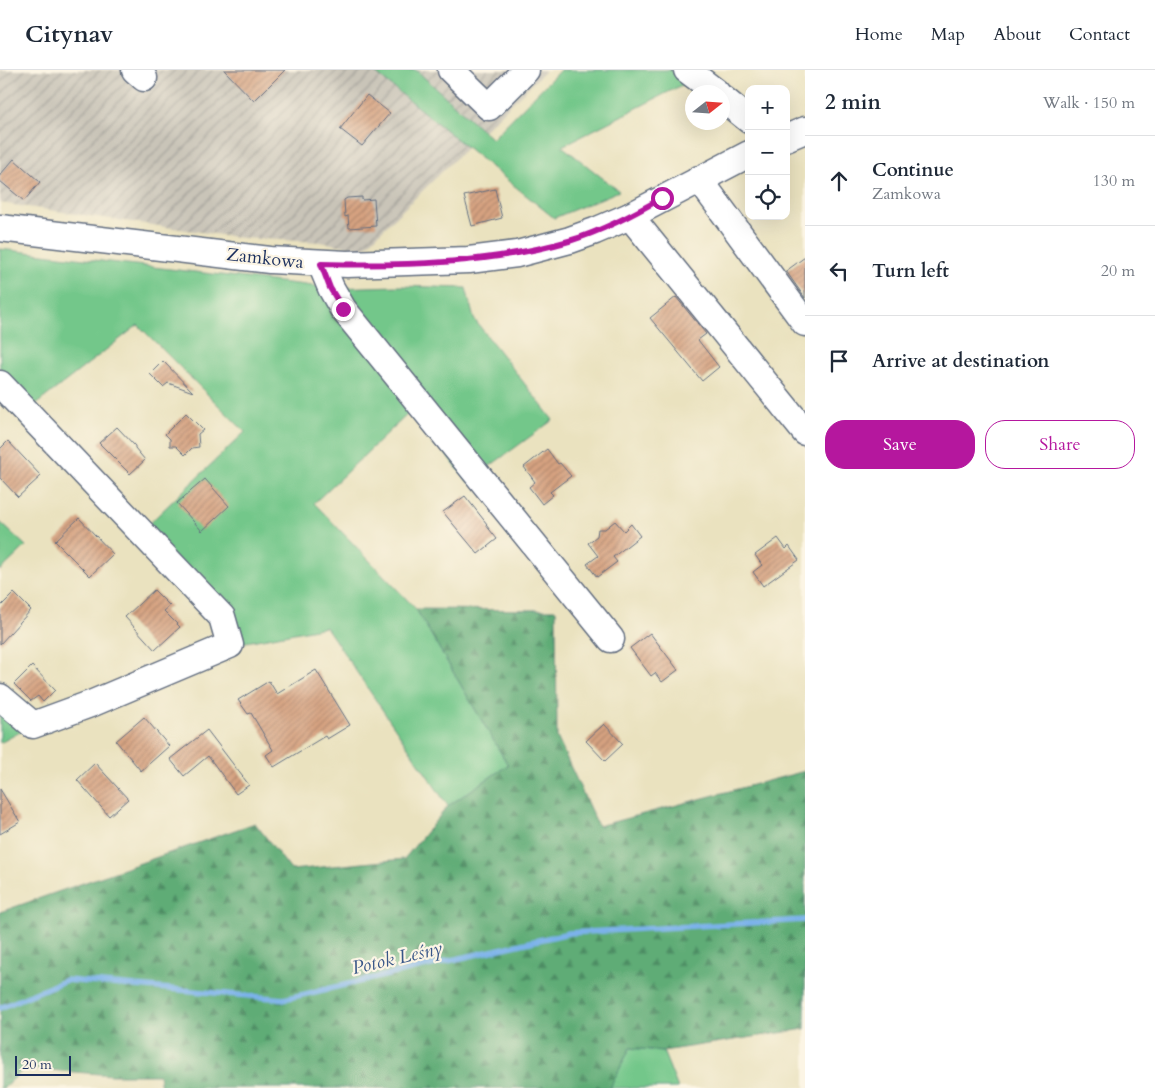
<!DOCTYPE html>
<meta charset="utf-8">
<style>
:root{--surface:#fff;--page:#f6f6f7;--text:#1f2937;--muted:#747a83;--line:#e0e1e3;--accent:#b5179e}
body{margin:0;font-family:Cardo,serif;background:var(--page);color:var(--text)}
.controls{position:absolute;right:15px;top:15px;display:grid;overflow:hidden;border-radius:10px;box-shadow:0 5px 20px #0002}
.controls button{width:45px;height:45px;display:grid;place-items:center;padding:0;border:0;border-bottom:1px solid var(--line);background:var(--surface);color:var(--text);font:25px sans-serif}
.compass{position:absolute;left:685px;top:15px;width:45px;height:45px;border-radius:50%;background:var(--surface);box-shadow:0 5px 20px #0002;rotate:73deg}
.scale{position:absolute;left:15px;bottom:12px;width:56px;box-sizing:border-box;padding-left:5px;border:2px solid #1b2f5e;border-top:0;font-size:14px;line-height:18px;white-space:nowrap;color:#1b2f5e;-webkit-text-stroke:4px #fcf5e5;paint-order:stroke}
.stop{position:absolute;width:15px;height:15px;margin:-11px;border:4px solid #b5179e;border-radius:50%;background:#fff}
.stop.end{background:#b5179e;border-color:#fff;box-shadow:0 1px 5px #0008}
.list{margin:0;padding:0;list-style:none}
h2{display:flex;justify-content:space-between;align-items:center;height:65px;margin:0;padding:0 20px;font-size:21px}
h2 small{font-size:16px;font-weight:400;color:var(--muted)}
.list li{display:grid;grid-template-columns:32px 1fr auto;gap:15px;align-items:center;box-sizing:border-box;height:90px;padding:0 20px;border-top:1px solid var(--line)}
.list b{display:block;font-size:19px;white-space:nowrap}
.list p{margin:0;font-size:16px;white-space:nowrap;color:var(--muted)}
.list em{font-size:16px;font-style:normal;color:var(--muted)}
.actions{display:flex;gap:10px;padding:15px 20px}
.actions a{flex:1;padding:11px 0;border:1px solid var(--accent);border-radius:20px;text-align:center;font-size:18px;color:var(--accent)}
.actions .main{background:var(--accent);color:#fff}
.icon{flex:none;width:28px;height:28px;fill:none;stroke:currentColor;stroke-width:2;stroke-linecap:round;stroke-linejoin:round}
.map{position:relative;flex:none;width:805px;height:1018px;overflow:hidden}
header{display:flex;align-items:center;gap:30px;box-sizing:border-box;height:70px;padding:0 25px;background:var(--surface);border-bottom:1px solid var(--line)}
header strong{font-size:24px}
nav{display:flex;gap:28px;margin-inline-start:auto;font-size:18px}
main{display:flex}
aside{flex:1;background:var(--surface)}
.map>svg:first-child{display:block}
</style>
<header>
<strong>Citynav</strong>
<nav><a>Home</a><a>Map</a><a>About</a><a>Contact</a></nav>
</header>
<main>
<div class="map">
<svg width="805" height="1018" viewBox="0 0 805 1018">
<defs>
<pattern id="industrial-furrows" width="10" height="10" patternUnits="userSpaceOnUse" patternTransform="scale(1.25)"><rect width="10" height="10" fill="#c9c4b8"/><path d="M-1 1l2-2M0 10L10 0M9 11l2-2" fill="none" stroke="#a2a099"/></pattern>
<pattern id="forest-firs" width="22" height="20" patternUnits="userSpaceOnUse" patternTransform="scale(1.25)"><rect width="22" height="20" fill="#5eac76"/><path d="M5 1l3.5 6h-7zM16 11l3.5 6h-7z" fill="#4d8c64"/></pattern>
<pattern id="building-hatch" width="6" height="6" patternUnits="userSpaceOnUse" patternTransform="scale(1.25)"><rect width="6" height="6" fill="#d6a280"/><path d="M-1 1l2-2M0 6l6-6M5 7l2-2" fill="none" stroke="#ad846c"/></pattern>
</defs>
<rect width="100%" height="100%" fill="#fcf5e5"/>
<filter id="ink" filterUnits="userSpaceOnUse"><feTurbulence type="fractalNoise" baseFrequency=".02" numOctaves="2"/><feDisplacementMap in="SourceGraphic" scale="10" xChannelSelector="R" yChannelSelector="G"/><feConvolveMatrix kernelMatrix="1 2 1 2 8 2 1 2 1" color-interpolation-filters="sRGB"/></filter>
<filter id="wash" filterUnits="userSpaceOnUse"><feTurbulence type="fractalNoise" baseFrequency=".0096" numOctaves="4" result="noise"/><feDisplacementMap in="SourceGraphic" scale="20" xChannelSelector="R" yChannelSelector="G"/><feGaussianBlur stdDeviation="1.12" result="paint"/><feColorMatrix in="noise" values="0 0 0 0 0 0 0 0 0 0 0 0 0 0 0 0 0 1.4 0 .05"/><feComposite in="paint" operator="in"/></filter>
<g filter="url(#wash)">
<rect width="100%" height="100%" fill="#eae2bf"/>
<path fill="url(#industrial-furrows)" d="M0,0H546L363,179L320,172L242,168L0,133Z"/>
<g fill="#73c78a" stroke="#477b74">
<path d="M374,0H416L492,69L560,0H691L698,7L562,76L619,121L554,148L373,1Z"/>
<path d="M0,179L331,218L399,216L466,218L474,249L553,350L468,412L411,341L314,433L416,539L508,695L448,736L326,557L230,575L134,468L245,362L138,255L30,339L0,313Z"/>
<path d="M0,452L26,476L0,501Z"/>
<path d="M0,627L33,655L0,673Z"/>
<path d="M630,978L663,981L678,1018H610Z"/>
</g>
<path fill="url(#forest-firs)" stroke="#3c6e6a" d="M416,539L556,540L557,667L598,756L805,701V959L663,981L630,978L610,1018H161L159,1005H111L25,998L4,1018H0V842L255,753L291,800L404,789L448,736L508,695Z"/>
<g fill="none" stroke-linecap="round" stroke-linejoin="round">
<path stroke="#7bb2ea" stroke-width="5.5" d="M0,938L66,910L284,929L569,863L805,850"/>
</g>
<g id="blocks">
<g fill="url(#building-hatch)">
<path d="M224,0H285L254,31Z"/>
<path d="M367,25L390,43L362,76L340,59Z"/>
<path d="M14,89L40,112L24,131L0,111V105Z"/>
<path d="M495,119L502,148L472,156L464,126Z"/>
<path d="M362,127V130L374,129L376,156L349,158L348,146L345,147L344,130L347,128Z"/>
<path d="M805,187V228L786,201Z"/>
<path d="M676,227L706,264L698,270L719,297L702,311L650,248Z"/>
<path d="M163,291L193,322L168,313L163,317L150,304Z"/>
<path d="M186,343L203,360L198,364L199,377L192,378L185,385L176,376H170V369L165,364Z"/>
<path d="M117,357L135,376V378L145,390L130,404L99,373Z"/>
<path d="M8,371L41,406L18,427L0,408V379Z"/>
<path d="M547,379L558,394L560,393L571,406L550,422L553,425L542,434L529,417L535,412L524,397Z"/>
<path d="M205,409L229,436L202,461L177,433Z"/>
<path d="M465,426L487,454L486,455L497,469L478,484L443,442Z"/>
<path d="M79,448L113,484L90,506L55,471Z"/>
<path d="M615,451L624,461L631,454L640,466L613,487L617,492L597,507L587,494L598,486L588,473L597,466L598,459H605Z"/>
<path d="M778,468L786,479L789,476L799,490L763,516L753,502L762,495L755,485Z"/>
<path d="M154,520L170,536L164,541L180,557L155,580L125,547Z"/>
<path d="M14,523L31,540L0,574V537Z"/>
<path d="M650,563L678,600L662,612L655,603L651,606L630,578Z"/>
<path d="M32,596L55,620L43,632L38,626L31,631L14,614Z"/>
<path d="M316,600L350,655L327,669L325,666L274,697L266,685L273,680L251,643L248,644L238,630L269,611L277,624Z"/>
<path d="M144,647L169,676L141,701L116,671Z"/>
<path d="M604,654L623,674L605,691L586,671Z"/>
<path d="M207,660L249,715L236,724L208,686L184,706L170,689Z"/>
<path d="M95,693L128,729L109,746L77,710Z"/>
<path d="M0,719L20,752L0,764Z"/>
</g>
</g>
</g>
<g filter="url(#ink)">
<use href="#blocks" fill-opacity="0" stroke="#636e80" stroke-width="1"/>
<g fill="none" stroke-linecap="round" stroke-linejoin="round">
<g stroke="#636e80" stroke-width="29">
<g id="minor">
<path d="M135,0L144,8"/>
<path d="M451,0L489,37L526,0"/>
<path d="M687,0L716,22"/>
<path d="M722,28L749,50"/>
<path d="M786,68L805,60"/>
<path d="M699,109L805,253"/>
<path d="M630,146L805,362"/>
<path d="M0,158L270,190L347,194L469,190L517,184L570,170L595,161L630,146L749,84"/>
<path d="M321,194L331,218L343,239L611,569"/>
<path d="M0,314L222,547L230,575L93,633L33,655L0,627"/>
</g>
</g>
<use href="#minor" stroke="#fff" stroke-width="26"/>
</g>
</g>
<g fill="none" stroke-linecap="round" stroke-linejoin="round" filter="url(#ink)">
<path stroke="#b5179e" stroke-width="6" d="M343,239L330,218L321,194C403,196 489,194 569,171C602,161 632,145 662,128"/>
</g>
<g text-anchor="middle" stroke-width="4.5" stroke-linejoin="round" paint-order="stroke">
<g font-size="18" fill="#1b2f5e" stroke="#fcf5e5">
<text transform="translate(265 188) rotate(6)" y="6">Zamkowa</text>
</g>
<g font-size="19" font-style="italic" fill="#385688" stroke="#fcf5e5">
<text transform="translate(397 887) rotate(-13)" y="7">Potok Leśny</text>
</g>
</g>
</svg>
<div class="controls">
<button>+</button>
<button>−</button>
<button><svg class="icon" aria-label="locate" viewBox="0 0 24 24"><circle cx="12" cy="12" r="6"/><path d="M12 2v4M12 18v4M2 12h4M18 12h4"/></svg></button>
</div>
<svg class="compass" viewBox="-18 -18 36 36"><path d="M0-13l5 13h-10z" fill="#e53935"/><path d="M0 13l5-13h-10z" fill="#747a83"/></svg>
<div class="scale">20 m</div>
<div class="stop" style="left:662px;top:128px"></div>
<div class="stop end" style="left:343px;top:239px"></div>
</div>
<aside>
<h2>2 min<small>Walk · 150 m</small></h2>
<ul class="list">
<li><svg class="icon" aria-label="ahead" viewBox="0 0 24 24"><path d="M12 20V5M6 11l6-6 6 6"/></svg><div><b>Continue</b><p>Zamkowa</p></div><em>130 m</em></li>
<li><svg class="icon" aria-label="left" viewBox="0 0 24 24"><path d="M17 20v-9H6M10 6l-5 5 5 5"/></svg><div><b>Turn left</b></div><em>20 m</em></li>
<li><svg class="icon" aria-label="arrive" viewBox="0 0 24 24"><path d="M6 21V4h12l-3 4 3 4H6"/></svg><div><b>Arrive at destination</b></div></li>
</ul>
<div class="actions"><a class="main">Save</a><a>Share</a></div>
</aside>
</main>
